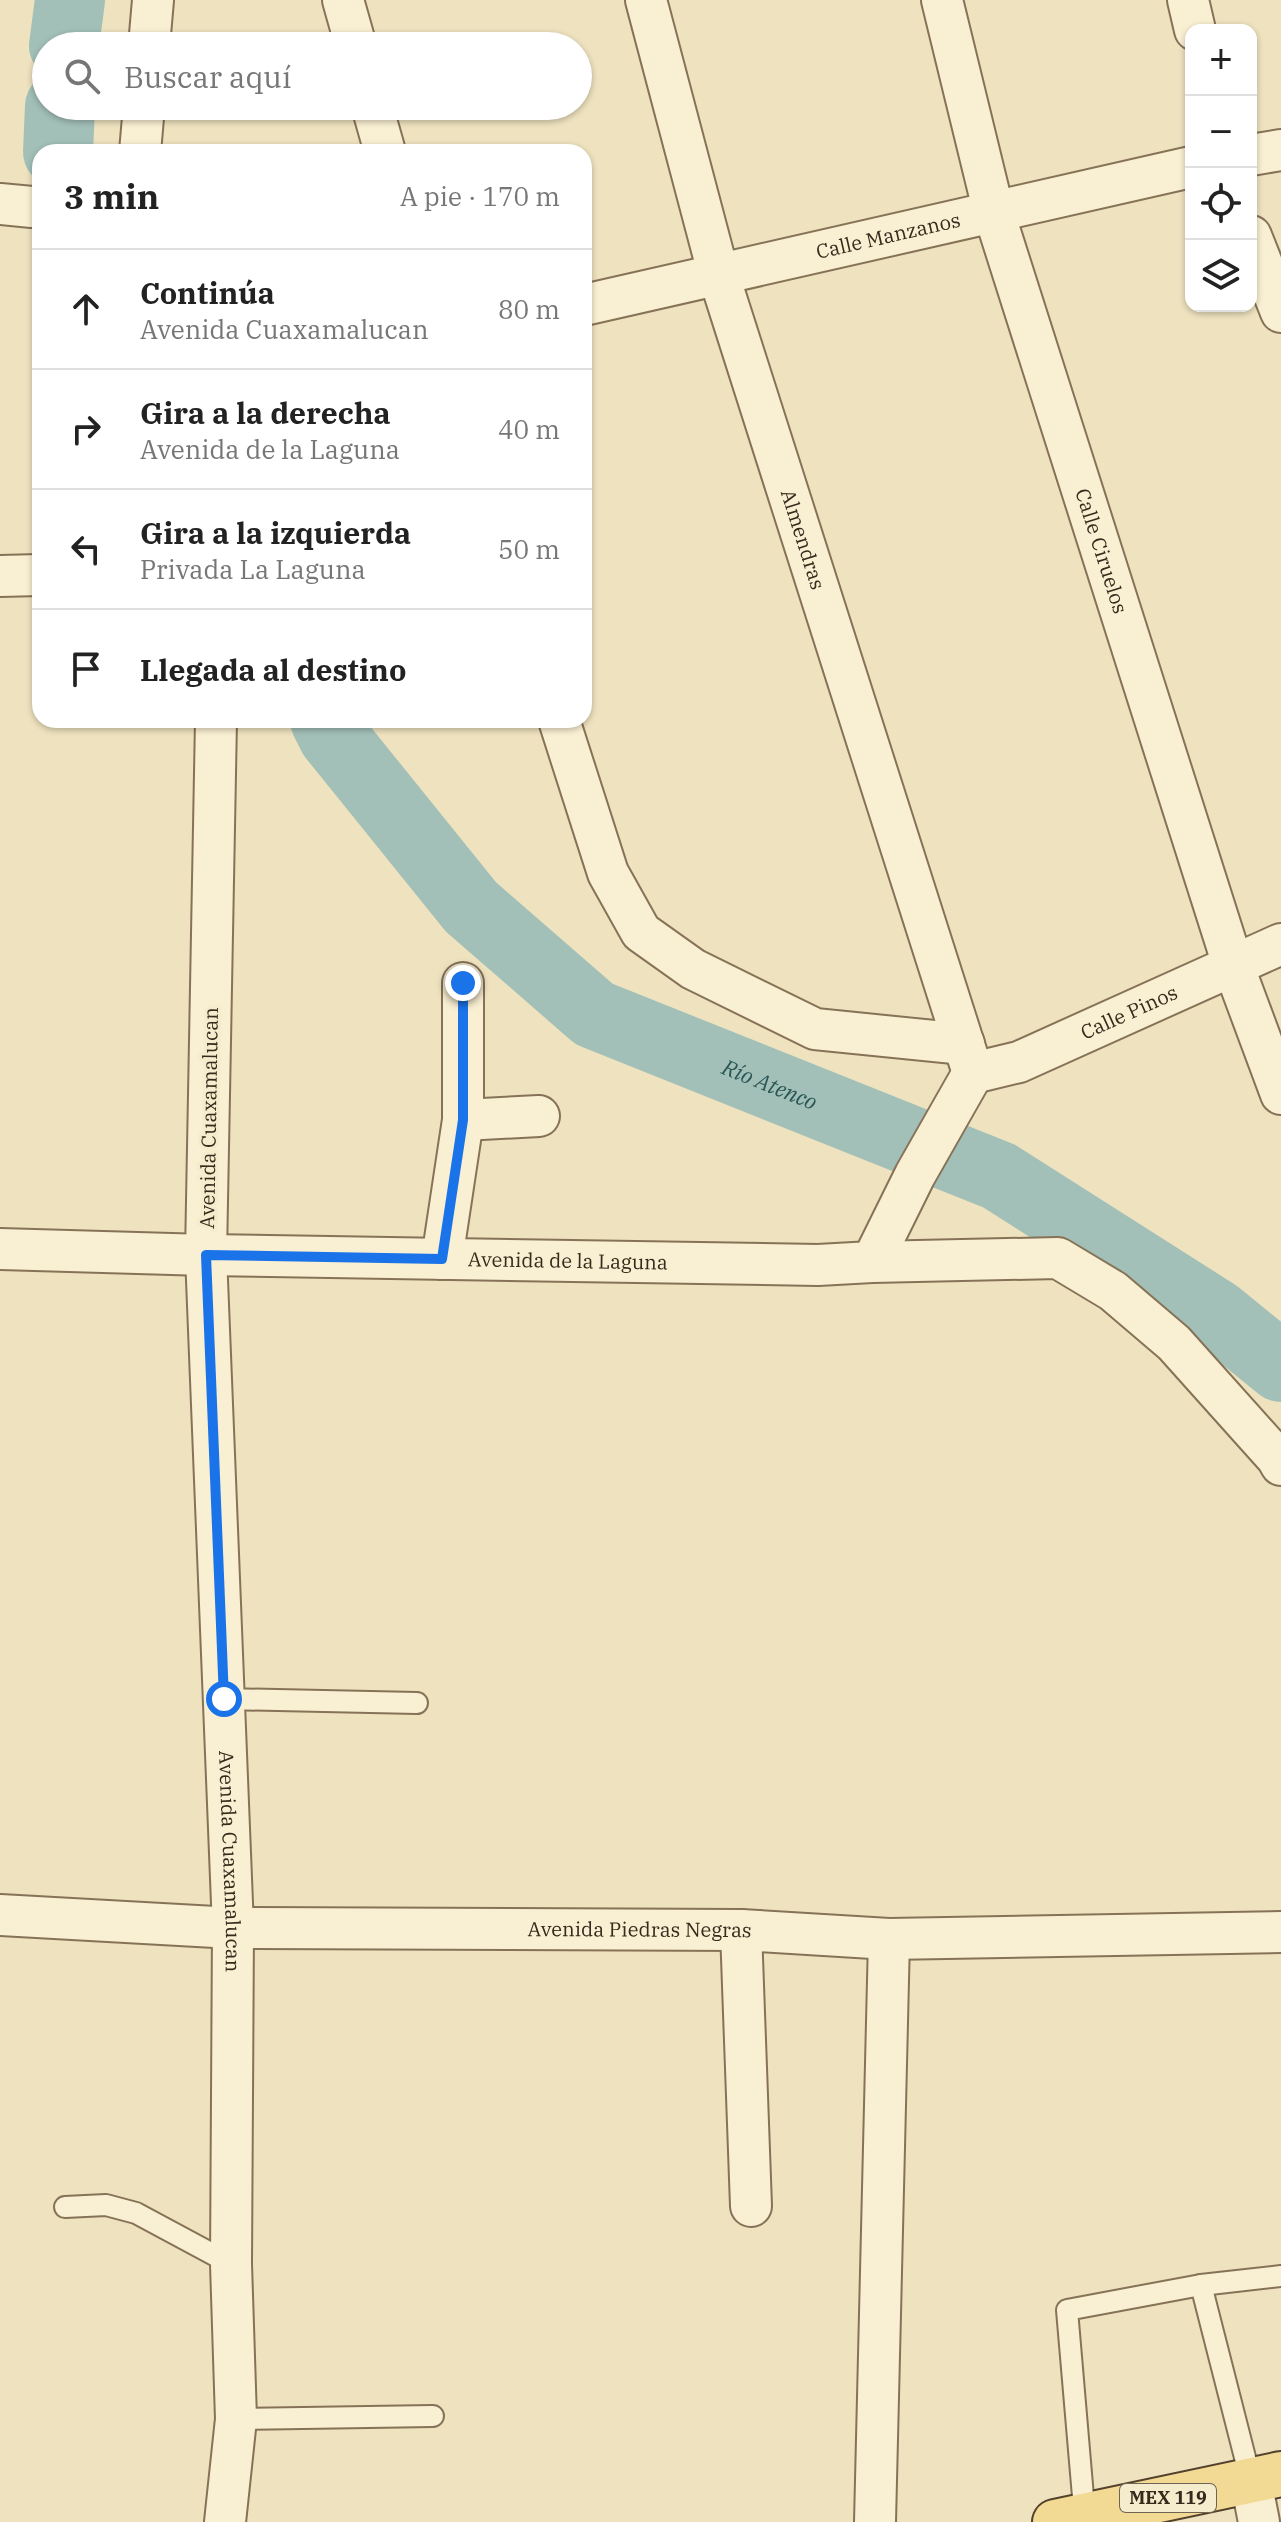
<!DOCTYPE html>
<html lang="es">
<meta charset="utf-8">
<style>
:root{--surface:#fff;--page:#f6f6f6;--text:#222;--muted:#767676;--line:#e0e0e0}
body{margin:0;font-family:"IBM Plex Serif",serif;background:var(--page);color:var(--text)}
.controls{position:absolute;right:24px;top:24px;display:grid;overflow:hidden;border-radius:16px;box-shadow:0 2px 6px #0004}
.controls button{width:72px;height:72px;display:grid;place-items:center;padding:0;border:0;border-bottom:2px solid var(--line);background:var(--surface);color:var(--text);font:40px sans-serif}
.stop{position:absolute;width:24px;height:24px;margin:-18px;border:6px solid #1a73e8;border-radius:50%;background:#fff}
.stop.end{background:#1a73e8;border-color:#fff;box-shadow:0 2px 8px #0008}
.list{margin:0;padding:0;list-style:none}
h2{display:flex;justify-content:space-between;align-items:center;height:104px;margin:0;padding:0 32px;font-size:34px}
h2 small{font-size:26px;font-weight:400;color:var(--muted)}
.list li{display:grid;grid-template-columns:52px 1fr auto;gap:24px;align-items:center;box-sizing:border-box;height:120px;padding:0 32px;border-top:2px solid var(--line)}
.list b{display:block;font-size:30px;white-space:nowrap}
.list p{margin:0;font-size:26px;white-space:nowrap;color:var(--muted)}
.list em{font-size:26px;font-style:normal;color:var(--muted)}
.icon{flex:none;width:44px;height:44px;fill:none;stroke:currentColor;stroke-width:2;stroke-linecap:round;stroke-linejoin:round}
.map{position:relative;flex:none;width:1281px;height:2522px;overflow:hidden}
.search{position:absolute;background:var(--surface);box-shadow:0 2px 6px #0004;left:32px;top:32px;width:560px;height:88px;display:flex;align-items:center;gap:20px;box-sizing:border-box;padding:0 28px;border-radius:44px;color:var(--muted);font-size:30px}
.panel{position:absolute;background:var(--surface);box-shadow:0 2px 6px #0004;left:32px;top:144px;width:560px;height:584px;border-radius:24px}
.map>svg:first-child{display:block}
</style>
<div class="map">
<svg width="1281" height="2522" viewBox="0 0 1281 2522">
<rect width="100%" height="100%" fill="#eee2bf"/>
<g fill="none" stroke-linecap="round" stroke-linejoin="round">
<g stroke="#a2c0b8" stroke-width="70">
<path d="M64,46L70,0"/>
<path d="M58,152L60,106"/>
<path id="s1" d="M325,720L333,736L471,907L594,1014L999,1176L1216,1314L1281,1367"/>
</g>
<g stroke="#867357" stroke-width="24">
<g id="service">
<path d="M224,1699L417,1703"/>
<path d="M65,2207L106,2205L136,2213L231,2264"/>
<path d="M1201,2285L1251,2481"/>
<path d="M236,2419L433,2416"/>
<path d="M1085,2520L1067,2310L1201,2285L1281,2276"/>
</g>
</g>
<g stroke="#867357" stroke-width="44">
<g id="minor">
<path d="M343,0L356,46"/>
<path id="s2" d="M646,0L719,276L973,1073"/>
<path id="s3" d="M942,0L994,213L1233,965L1281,1094"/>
<path d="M1188,0L1195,30"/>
<path d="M149,46L153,0"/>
<path d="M372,106L385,152"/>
<path d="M140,152L144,106"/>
<path d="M1251,155L1281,150"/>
<path d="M0,204L32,207"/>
<path d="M1251,236L1281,312"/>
<path id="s4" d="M584,305L1191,167"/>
<path d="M0,576L40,575"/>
<path id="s5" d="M216,720L206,1255L233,1928L231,2264L236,2419L225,2522"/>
<path d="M559,720L608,873L641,932L693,969L815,1029L964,1044"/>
<path id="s6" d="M973,1073L1019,1062L1281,944"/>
<path d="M463,1120L539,1116"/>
<path id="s7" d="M0,1249L206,1255L818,1265L872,1262L915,1175L973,1073"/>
<path d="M442,1259L463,1120V983"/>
<path d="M872,1262L1058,1258L1113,1291L1174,1343L1277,1458L1281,1465"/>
<path id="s8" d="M0,1915L233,1928L741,1930L889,1939L1281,1932"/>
<path d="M741,1930L751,2206"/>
<path d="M1251,2481L1259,2522"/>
<path d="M875,2522L889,1939"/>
</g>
</g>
<g stroke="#54412c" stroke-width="48">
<path id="primary" d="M1055,2522L1281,2474"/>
</g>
<use href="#service" stroke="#f9efd2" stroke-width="20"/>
<use href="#minor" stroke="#f9efd2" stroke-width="40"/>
<use href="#primary" stroke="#f2da95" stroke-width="44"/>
</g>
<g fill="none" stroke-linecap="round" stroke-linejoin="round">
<path stroke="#1a73e8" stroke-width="10" d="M224,1699L206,1255L442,1259L463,1120V983"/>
</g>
<g text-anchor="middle" stroke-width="7" stroke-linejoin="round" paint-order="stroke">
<rect fill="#f5ecce" stroke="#6f6451" stroke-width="2" x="1120" y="2484" width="96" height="28" rx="6"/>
<g font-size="18" font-weight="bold" fill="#362a1c">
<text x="1168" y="2504">MEX 119</text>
</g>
<g font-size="20" fill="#362a1c" stroke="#f5ecce">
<text dy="7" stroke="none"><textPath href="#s4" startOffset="312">Calle Manzanos</textPath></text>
<text dy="7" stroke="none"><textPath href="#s2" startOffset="562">Almendras</textPath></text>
<text dy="7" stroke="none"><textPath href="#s3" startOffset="574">Calle Ciruelos</textPath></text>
<text dy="7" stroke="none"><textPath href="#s6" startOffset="168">Calle Pinos</textPath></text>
<text transform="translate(209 1118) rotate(-89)" y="7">Avenida Cuaxamalucan</text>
<text dy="7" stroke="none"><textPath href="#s7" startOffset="568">Avenida de la Laguna</textPath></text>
<text dy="7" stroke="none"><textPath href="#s5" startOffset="1142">Avenida Cuaxamalucan</textPath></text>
<text dy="7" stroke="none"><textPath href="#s8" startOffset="640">Avenida Piedras Negras</textPath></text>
</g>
<g font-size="22" font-style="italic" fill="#2b5655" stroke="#f5ecce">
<text dy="8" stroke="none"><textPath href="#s1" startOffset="590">Río Atenco</textPath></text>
</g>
</g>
</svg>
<div class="controls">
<button>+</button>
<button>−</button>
<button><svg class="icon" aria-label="locate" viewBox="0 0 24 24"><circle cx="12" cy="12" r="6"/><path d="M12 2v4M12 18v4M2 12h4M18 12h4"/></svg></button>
<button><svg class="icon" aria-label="layers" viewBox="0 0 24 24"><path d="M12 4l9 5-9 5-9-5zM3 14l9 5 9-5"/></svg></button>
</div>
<div class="stop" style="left:224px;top:1699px"></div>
<div class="stop end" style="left:463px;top:983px"></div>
<div class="search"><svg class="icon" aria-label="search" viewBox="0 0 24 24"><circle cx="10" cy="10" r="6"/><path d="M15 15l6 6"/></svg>Buscar aquí</div>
<section class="panel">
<h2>3 min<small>A pie · 170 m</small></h2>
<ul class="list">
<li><svg class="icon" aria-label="ahead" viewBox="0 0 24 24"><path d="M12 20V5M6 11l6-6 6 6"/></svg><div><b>Continúa</b><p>Avenida Cuaxamalucan</p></div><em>80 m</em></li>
<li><svg class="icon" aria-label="right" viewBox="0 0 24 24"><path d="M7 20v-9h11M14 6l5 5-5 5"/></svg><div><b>Gira a la derecha</b><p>Avenida de la Laguna</p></div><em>40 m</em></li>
<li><svg class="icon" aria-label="left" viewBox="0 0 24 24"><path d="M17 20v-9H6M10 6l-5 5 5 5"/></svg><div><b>Gira a la izquierda</b><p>Privada La Laguna</p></div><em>50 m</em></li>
<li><svg class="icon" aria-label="arrive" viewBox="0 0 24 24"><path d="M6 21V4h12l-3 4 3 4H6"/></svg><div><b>Llegada al destino</b></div></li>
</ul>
</section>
</div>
